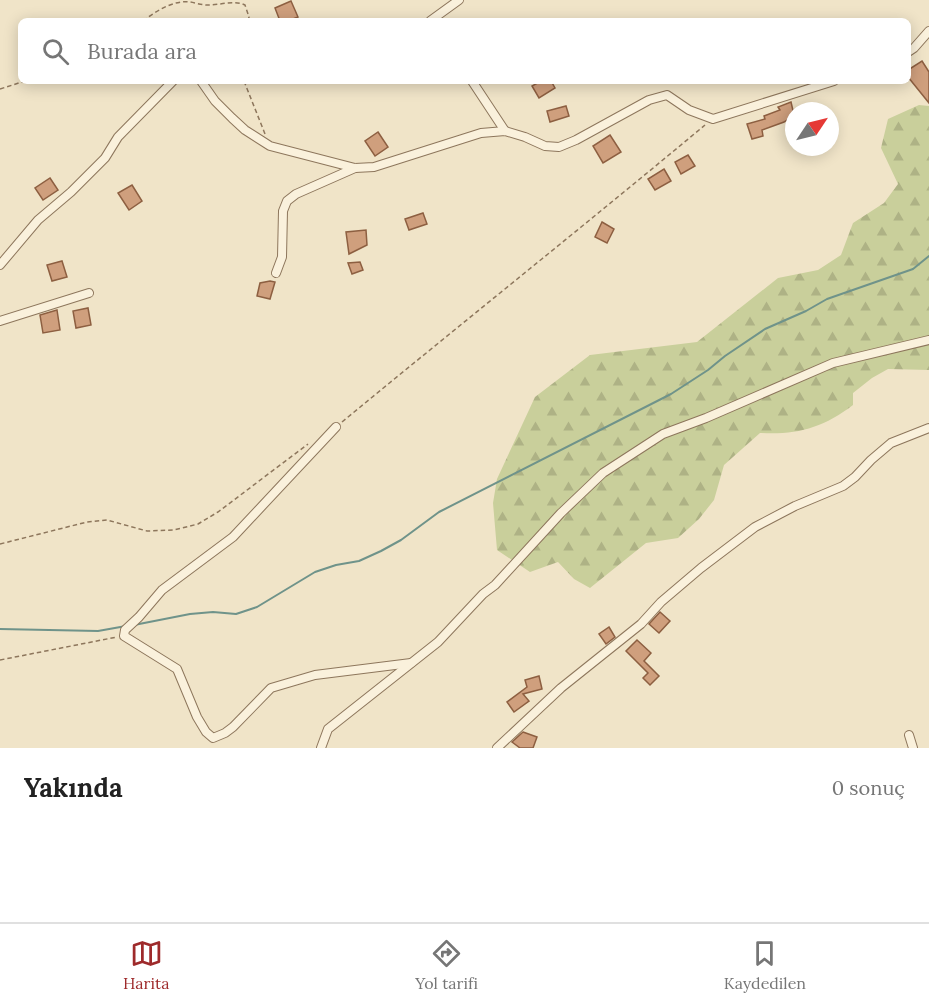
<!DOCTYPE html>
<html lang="tr">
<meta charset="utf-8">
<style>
:root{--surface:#fff;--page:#f6f6f6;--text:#222;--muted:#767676;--line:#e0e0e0;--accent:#9e2a2b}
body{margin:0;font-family:Lora,serif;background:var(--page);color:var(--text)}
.compass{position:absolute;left:785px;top:102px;width:54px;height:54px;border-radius:50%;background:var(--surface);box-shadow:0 3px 15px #0003;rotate:55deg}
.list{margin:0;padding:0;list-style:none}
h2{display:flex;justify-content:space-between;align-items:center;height:78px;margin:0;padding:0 24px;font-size:26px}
h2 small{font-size:20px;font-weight:400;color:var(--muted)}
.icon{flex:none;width:33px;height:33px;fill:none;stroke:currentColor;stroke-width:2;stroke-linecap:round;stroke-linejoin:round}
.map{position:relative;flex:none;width:929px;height:748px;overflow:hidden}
.search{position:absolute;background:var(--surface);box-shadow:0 3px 15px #0003;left:18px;right:18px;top:18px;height:66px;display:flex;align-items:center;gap:15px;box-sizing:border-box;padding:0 21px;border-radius:9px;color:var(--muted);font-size:22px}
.sheet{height:174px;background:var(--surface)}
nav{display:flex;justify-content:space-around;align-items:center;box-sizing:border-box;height:84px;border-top:2px solid var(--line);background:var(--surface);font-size:16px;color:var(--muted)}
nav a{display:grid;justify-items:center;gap:3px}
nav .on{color:var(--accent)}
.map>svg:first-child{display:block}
</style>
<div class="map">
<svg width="929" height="748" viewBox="0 0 929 748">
<defs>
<pattern id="forest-firs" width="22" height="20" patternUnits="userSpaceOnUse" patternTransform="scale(1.5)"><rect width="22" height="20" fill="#c9cf9b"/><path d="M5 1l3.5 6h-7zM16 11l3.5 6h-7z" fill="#aeb285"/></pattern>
</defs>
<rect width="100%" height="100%" fill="#f0e4c8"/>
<path fill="url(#forest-firs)" d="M919,105L929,106V370L888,369L872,378L853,393V405C823,428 797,435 760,433L724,465L714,500L699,519L678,538L646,543L590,588L574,579L558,562L530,572L497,550L493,503L497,479L535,397L590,355L697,342L778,278L818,270L841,255L853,223L884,203L898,184L881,148L888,119Z"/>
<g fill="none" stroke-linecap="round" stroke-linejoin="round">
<g stroke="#6f938a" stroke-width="2">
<path d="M134,625L190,614L213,612L236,614L257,607L315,572L336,565L359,561L381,551L401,540L439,512L671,394L708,370L725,356L765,329L806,311L827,299L913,269L929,256"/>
<path d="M0,629L98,631L126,626"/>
</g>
</g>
<g fill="#cf9f7d" stroke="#8d5f41" stroke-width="1.5">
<path d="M291,1L298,17L288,21H280L275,8Z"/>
<path d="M922,61L929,72V103L908,77V70Z"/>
<path d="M541,81H551L555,88L539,98L532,86Z"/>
<path d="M791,102L794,115L784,122L762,130L763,136L752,139L747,124L765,119L764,116L780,110L778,107Z"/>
<path d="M566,106L569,116L550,122L547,111Z"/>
<path d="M378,132L388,147L375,156L365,141Z"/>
<path d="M610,135L621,152L603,163L593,146Z"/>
<path d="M688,155L695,166L681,174L675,162Z"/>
<path d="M664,169L671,181L655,190L648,179Z"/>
<path d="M50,178L58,190L43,200L35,188Z"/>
<path d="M132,185L142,201L129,210L118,193Z"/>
<path d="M423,213L427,224L409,230L405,219Z"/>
<path d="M602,222L614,229L607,243L595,237Z"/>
<path d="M366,230L367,245L349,254L346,232Z"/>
<path d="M62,261L67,277L52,281L47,265Z"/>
<path d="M360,262L363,270L352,274L348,263Z"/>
<path d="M270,281L275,282L270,299L257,296L260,283Z"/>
<path d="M88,308L91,325L76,328L73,311Z"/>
<path d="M57,310L60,330L43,333L40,315Z"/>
<path d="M660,612L670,621L659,633L649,624Z"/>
<path d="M609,627L615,637L606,644L599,634Z"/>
<path d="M637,640L651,653L644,661L659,676L650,685L643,678L648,673L626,651Z"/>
<path d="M539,676L542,689L523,694L529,701L514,712L507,702L527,687L525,680Z"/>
<path d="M523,732L537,737L533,748H520L512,742Z"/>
</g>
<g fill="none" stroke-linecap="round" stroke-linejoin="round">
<g stroke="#8d765c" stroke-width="10">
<g id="minor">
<path d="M430,21L459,0"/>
<path d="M908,52L914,48L929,31"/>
<path d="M201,81L215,101L232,118L245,130L270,146L355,168L374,167L481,133L505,131L525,137L545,146L559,147L576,140L649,100L667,95L689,110L713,119L834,81"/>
<path d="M472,81L505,131"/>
<path d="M0,265L38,220L71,192L105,158L118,137L173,81"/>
<path d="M276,273L282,257L283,211L287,201L296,194L355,168"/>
<path d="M0,321L89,293"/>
<path d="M336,427L233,537L162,590L139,617L125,630L124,636L177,669L197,717L206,732L213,738L225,733L233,727L271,688L315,675L411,663"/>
<path d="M909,735L913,748"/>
<path d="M321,748L328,729L438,642L483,594L495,585L561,513L603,473L663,434L706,418L833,363L929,340"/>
<path d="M497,748L561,688L641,624L661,602L701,568L755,527L795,506L843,486L855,477L871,460L891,443L929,428"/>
</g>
</g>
<g stroke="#8d765c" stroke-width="1.5" stroke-dasharray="4.5 3" stroke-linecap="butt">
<path d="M143,21C156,11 173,0 190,2C196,3 202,5 208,5C220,5 234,0 245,5L249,17L248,21"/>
<path d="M244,81L265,134"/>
<path d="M0,89L25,81"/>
<path d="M342,422C462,323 585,225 705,125"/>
<path d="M0,544L87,522L107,520L147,531L174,530L198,524L218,512L308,444"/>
<path d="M0,660L117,637"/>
</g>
<use href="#minor" stroke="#faf1dc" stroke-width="8"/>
</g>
</svg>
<svg class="compass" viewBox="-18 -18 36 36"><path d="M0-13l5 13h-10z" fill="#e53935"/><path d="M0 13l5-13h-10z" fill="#767676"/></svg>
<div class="search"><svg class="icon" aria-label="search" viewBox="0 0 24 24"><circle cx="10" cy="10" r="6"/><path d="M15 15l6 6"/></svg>Burada ara</div>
</div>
<section class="sheet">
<h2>Yakında<small>0 sonuç</small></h2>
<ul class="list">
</ul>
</section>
<nav>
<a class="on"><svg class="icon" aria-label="map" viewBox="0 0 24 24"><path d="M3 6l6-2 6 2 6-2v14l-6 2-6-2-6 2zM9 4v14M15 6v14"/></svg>Harita</a>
<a><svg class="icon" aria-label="directions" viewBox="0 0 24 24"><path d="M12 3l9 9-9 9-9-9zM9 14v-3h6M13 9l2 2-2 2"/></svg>Yol tarifi</a>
<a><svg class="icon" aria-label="saved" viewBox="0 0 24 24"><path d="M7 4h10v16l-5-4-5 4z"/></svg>Kaydedilen</a>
</nav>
